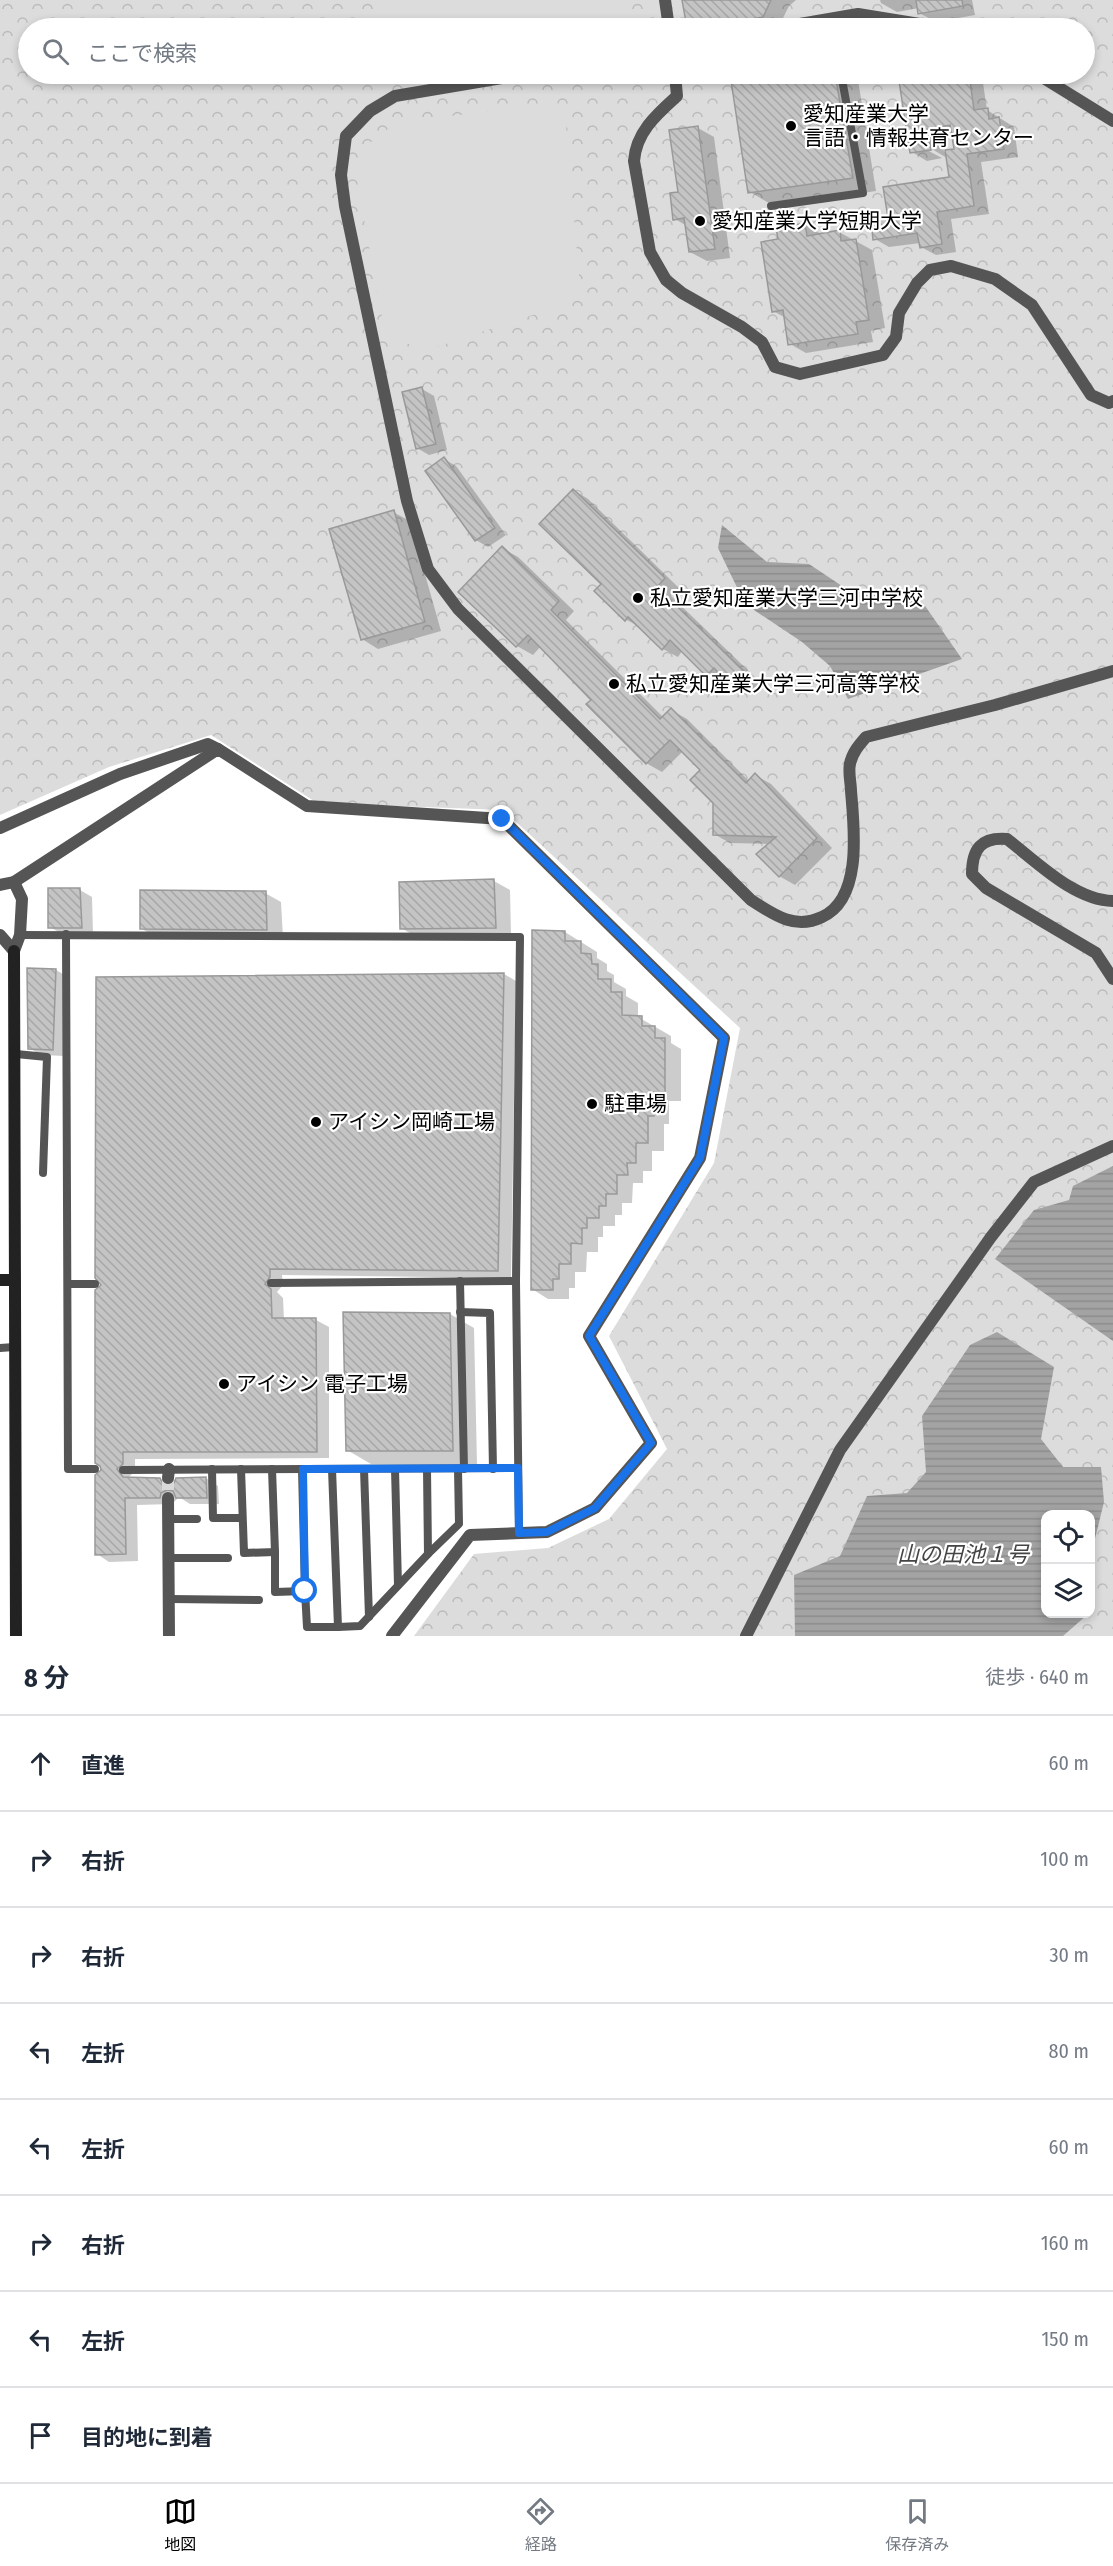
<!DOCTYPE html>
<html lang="ja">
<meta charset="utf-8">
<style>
:root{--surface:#fff;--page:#f6f6f7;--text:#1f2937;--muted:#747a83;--line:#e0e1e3;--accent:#000}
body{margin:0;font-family:"Fira Sans Condensed","Noto Sans JP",sans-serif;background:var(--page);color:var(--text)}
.controls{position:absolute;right:18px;bottom:18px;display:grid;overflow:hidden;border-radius:12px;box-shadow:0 3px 9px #0003}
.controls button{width:54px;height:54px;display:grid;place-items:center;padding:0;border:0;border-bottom:2px solid var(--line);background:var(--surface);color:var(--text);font:30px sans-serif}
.stop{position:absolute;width:18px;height:18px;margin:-14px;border:4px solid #1a73e8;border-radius:50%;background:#fff}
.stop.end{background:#1a73e8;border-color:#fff;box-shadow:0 2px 6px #0008}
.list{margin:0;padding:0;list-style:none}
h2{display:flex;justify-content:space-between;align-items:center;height:78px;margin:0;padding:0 24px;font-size:26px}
h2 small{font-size:20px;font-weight:400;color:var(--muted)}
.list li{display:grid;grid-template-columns:39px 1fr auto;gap:18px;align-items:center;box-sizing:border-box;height:96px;padding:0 24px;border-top:2px solid var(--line)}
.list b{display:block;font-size:22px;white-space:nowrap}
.list em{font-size:20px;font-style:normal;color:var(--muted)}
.icon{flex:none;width:33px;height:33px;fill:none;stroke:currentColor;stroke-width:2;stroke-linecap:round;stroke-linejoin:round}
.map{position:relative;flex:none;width:1113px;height:1636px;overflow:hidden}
.search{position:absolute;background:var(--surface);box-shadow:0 3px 9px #0003;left:18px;right:18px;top:18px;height:66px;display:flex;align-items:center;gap:15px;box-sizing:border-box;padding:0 21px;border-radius:33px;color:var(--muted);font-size:22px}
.sheet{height:846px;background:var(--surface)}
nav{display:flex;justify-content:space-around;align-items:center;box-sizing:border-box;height:84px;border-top:2px solid var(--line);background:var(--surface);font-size:16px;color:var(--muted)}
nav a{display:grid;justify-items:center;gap:3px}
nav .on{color:var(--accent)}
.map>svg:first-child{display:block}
</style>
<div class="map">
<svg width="1113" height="1636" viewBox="0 0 1113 1636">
<defs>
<pattern id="forest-crowns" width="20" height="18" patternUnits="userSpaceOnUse" patternTransform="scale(1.5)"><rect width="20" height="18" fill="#dcdcdc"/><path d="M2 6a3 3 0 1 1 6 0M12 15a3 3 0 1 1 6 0" fill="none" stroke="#bbb"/></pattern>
<pattern id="water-rules" width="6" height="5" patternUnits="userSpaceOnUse" patternTransform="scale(1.5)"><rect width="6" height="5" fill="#a3a3a3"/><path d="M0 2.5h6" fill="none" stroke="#8b8b8b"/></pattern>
<pattern id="building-back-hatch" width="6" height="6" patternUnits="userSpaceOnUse" patternTransform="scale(1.5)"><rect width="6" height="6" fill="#c4c4c4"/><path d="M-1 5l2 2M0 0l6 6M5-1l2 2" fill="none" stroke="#a7a7a7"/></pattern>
</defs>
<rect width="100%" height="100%" fill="#fff"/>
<path fill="url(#forest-crowns)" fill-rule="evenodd" d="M0,0H1113V1636H414L474,1554L548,1548L609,1519L667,1449L609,1336L714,1163L740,1028L503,810L317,803L211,735L109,767L0,815ZM28,28H1084V74H28ZM1046,1514H1090V1614H1046Z"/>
<g fill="#dcdcdc">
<path d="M373,0H628L639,28H380Z"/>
<path d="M564,103L581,299L424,351L385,333L360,196L356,163L375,137L400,122Z"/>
</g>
<g fill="url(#water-rules)">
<path d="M722,525L767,562L809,564L848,590L923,603L962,659L848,699L830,666L802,642L745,604L718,548Z"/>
<path d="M1113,1166V1341L995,1259L1034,1210L1069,1200L1073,1186Z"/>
<path d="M997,1332L1054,1367L1041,1439L1063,1467H1101L1104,1502L1091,1555L1090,1514H1046V1614H1088L1063,1636H795L794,1575L840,1556L867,1496L907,1493L926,1472L922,1416L970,1345Z"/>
</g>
<g fill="#0003" fill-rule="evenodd">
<path d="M684,0H796L789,6L779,26L763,28H689Z"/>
<path d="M880,0H972L975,15L936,22L919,13V8L897,12L881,3Z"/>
<path d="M731,74H857L876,191L774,206L750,192Z"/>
<path d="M900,74H922L932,79L968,74L983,83L987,110L1014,127L1018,157L981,162L989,214L951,219L956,252L936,255L921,247L920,243L889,247L875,239L890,219L951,179L947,158L925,145L923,148L942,158L927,161L912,152ZM953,135L955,150L944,152L942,137Z"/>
<path d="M698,128L714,137L730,258L707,261L690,252L687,226L675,219L679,193Z"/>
<path d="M805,224L821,234L839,232L872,250L885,328L871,331L873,342L806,353L790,344L786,318L773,311L779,240Z"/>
<path d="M422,389L434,396L447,450L429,455L417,448Z"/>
<path d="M444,459L456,466L506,535L488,547L476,540L427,471Z"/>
<path d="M574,490L588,499L679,588L671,596L760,682L748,694L726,679L721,683L707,675L682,651L678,657L663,649L640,627L625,619L603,584Z"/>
<path d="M393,512L410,521L441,631L378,649L362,639Z"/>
<path d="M502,548L518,557L574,611L566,620L664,718L671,710L687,719L749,781L755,775L771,784L832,848L795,885L779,876L770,844L730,843L714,834L715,802L702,770L683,751L662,772L646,763L593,700L541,646L533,655L517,646Z"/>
<path d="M494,881L510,890L511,936L417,937L401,928Z"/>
<path d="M80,890L92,897L93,934H62L50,927Z"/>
<path d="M265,893L281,902L283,938H158L142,929Z"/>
<path d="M533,932H565L597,952V958L607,964V971L614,975V982L626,989V996L638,1003V1017L671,1036V1043L681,1049V1101H669V1124H664V1151H652V1171H643V1183H633L632,1203H622V1215H615V1226H603V1237H598V1252H587L586,1272H575V1288H569V1299H548L532,1289Z"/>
<path d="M29,969L56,970L68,977L65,1056L41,1055L29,1048Z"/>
<path d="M504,974L516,981L511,1278L282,1275L283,1285L277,1292L283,1298L284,1320H316L329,1327V1458L135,1459V1471L129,1477L159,1480L171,1486L206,1478L218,1486L219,1504H190L179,1497L172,1504L137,1505L138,1561L109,1562L97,1554V1476Z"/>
<path d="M450,1314L474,1328L477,1464H371L347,1450Z"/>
</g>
<g fill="url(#building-back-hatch)" stroke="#999" stroke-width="1.5">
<path d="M682,0H771L763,17L700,28H687Z"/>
<path d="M916,0H962L963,6L918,14Z"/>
<path d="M730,74H835L853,178L748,193Z"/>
<path d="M898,74H919L920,80L969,74L974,110L988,108L989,119L999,117L1004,149L967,154L974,206L937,212L942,244L920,248L917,233L873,240L871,220L888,218L883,187L949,177L945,150L954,149L950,125L927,129L931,150L910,153Z"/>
<path d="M698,126L715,249L689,252L684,218L673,220L670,193L678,192L669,130Z"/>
<path d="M805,223L807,236L840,230L841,241L856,239L869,320L856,322L858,334L788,345L783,310L772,312L761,242L778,239L776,228Z"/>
<path d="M422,387L436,444L416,449L402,392Z"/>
<path d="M444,457L495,528L475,541L425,471Z"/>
<path d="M573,489L665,578L657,587L746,673L732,687L714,668L706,676L670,640L662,650L628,617L625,621L594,591L601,584L539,524Z"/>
<path d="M394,510L425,622L361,640L329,529Z"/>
<path d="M502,546L559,601L551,610L660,719L671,708L746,783L755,773L817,838L779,877L756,854L776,837L713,835V803L690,780L700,770L670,740L646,764L586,704L591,700L528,635L516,647L458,592Z"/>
<path d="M494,879L496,928L400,929L399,882Z"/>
<path d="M48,888H80L82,928H48Z"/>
<path d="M140,890L266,891L267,930L140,929Z"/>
<path d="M532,930L565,931V941H581V953L591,954L592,964H598V979H611V992H622V1015L642,1016V1026H655V1038H665V1092H654V1116H648V1143H636V1163H627L628,1175H617V1194H606V1206H599V1218H587V1228H582V1244L571,1243V1264H559V1279H553V1290H531Z"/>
<path d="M27,968L56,969L53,1050L28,1049Z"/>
<path d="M504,973L498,1271L270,1269V1277L265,1284L271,1289L272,1318H316L317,1452H123V1464L117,1469L123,1477L160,1478L163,1484L168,1486L174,1483L176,1478L206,1477L207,1498H176L173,1491L167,1490L161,1493L160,1498H125L126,1554L95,1555V1475L101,1470L100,1466L95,1463V1290L101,1285L95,1278L96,977Z"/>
<path d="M343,1312L450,1313L453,1451H346Z"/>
</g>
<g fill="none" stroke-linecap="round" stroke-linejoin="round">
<path stroke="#d9d9d9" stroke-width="12" stroke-dasharray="12 6" stroke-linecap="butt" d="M168,1478V1498"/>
<g stroke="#555" stroke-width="8">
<path d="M771,206L863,193L841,74"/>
<path d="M66,934L68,1469H95"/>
<path d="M20,935L520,937L516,1281L519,1533"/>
<path d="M16,1054L47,1057L43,1173"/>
<path d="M460,1281L464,1469"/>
<path d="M271,1283L516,1281"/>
<path d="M68,1284H95"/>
<path d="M460,1312L490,1313L493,1469"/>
<path d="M0,1348L14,1347"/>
<path d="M212,1469L213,1518H242"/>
<path d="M241,1469L244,1553L275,1552L272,1469"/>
<path d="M364,1469L369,1617"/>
<path d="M395,1469L398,1585"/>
<path d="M123,1470L518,1468"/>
<path d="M169,1519H197"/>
<path d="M275,1552V1592L305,1591L302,1469"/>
<path d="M428,1554L459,1524L458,1469"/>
<path d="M169,1558H228"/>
<path d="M305,1591L307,1627H338L332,1469"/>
<path d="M170,1599L259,1600"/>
<path d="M338,1627L360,1626L428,1554L427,1469"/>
</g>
<g stroke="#555" stroke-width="12">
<path d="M665,0L669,28"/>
<path d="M777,28L858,14L944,28"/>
<path d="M526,74L395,96L370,111L346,136L341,175L345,206L407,501L428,569L458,609L751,900C774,915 795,930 822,917C863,899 854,827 851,791C851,783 848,772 850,764C852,753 859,745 866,737L995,705L1113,671"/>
<path d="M675,74L677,96C657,114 636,132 634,161L650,252L666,280L682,293L742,327L762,342L775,367L800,374L883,355L896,337L899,313L917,283L930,270L951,266L995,279L1032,305L1091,395L1109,403L1113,401"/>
<path d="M1037,74L1113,121"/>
<path d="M0,828L120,774L208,744L218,749"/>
<path d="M0,885L14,882L218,749L307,806L502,819L724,1038L700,1158L589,1336L651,1443L595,1508L547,1532L470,1535L392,1636"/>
<path d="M1113,901C1074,900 1037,862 1007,839C981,837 972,849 972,874L986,888L1096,953L1113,979"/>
<path d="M0,935L14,951L20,935L22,899L14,882"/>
<path d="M168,1478L169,1469"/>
<path d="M168,1498L169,1636"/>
<path d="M746,1636L840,1450L991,1237L1034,1182L1113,1146"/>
</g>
<g stroke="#222" stroke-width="12">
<path d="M14,951L16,1636"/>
<path d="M0,1280H14"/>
</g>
</g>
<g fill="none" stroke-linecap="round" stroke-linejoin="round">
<path stroke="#1a73e8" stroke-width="8" d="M305,1591L303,1469L518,1468L519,1533L547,1532L595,1508L651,1443L589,1336L700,1158L724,1038L502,819"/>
</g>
<g fill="#000" stroke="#fff" stroke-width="2">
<circle cx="791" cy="126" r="6"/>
<circle cx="700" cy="221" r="6"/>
<circle cx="638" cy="598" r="6"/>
<circle cx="614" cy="684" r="6"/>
<circle cx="592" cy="1104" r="6"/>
<circle cx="316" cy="1122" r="6"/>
<circle cx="224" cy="1384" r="6"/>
</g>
<g text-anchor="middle" stroke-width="4.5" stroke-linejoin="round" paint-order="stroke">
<g font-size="21" fill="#000" stroke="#fff" text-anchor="start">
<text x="803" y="121">愛知産業大学<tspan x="803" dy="24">言語・情報共育センター</tspan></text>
<text x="712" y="228">愛知産業大学短期大学</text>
<text x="650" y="605">私立愛知産業大学三河中学校</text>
<text x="626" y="691">私立愛知産業大学三河高等学校</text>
<text x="604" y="1111">駐車場</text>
<text x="328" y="1129">アイシン岡崎工場</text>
<text x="236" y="1391">アイシン 電子工場</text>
</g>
<g font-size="22" font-style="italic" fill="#444" stroke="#fff">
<text x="963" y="1562">山の田池１号</text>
</g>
</g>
</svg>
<div class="controls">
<button><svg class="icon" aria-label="locate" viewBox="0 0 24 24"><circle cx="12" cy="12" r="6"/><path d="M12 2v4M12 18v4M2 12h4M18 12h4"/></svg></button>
<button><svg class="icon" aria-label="layers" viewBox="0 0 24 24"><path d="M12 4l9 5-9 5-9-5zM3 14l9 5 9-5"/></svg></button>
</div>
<div class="stop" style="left:305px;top:1591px"></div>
<div class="stop end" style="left:502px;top:819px"></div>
<div class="search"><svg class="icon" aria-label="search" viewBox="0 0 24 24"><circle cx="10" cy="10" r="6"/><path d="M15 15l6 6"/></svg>ここで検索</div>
</div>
<section class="sheet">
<h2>8 分<small>徒歩 · 640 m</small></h2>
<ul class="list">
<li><svg class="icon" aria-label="ahead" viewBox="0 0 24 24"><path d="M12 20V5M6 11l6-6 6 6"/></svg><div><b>直進</b></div><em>60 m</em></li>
<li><svg class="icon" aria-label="right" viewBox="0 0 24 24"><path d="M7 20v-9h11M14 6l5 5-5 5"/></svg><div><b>右折</b></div><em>100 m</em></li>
<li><svg class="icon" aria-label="right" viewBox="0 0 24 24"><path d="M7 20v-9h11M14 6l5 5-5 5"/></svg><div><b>右折</b></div><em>30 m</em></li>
<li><svg class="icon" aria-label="left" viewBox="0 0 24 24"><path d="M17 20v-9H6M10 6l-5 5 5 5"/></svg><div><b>左折</b></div><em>80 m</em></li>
<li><svg class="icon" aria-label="left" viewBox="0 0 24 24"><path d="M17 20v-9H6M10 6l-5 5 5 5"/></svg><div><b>左折</b></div><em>60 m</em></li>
<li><svg class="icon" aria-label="right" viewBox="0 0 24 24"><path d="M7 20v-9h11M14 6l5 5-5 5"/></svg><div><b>右折</b></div><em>160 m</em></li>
<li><svg class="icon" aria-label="left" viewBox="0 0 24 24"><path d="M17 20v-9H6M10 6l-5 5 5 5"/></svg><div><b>左折</b></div><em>150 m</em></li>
<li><svg class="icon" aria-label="arrive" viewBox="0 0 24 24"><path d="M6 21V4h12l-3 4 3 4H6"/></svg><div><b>目的地に到着</b></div></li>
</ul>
</section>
<nav>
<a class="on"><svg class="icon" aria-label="map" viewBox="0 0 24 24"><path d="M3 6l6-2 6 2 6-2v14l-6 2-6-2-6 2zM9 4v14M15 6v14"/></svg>地図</a>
<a><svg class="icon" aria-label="directions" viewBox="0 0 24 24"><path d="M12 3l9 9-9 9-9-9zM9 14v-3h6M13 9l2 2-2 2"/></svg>経路</a>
<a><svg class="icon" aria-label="saved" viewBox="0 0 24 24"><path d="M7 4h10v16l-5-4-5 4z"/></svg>保存済み</a>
</nav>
